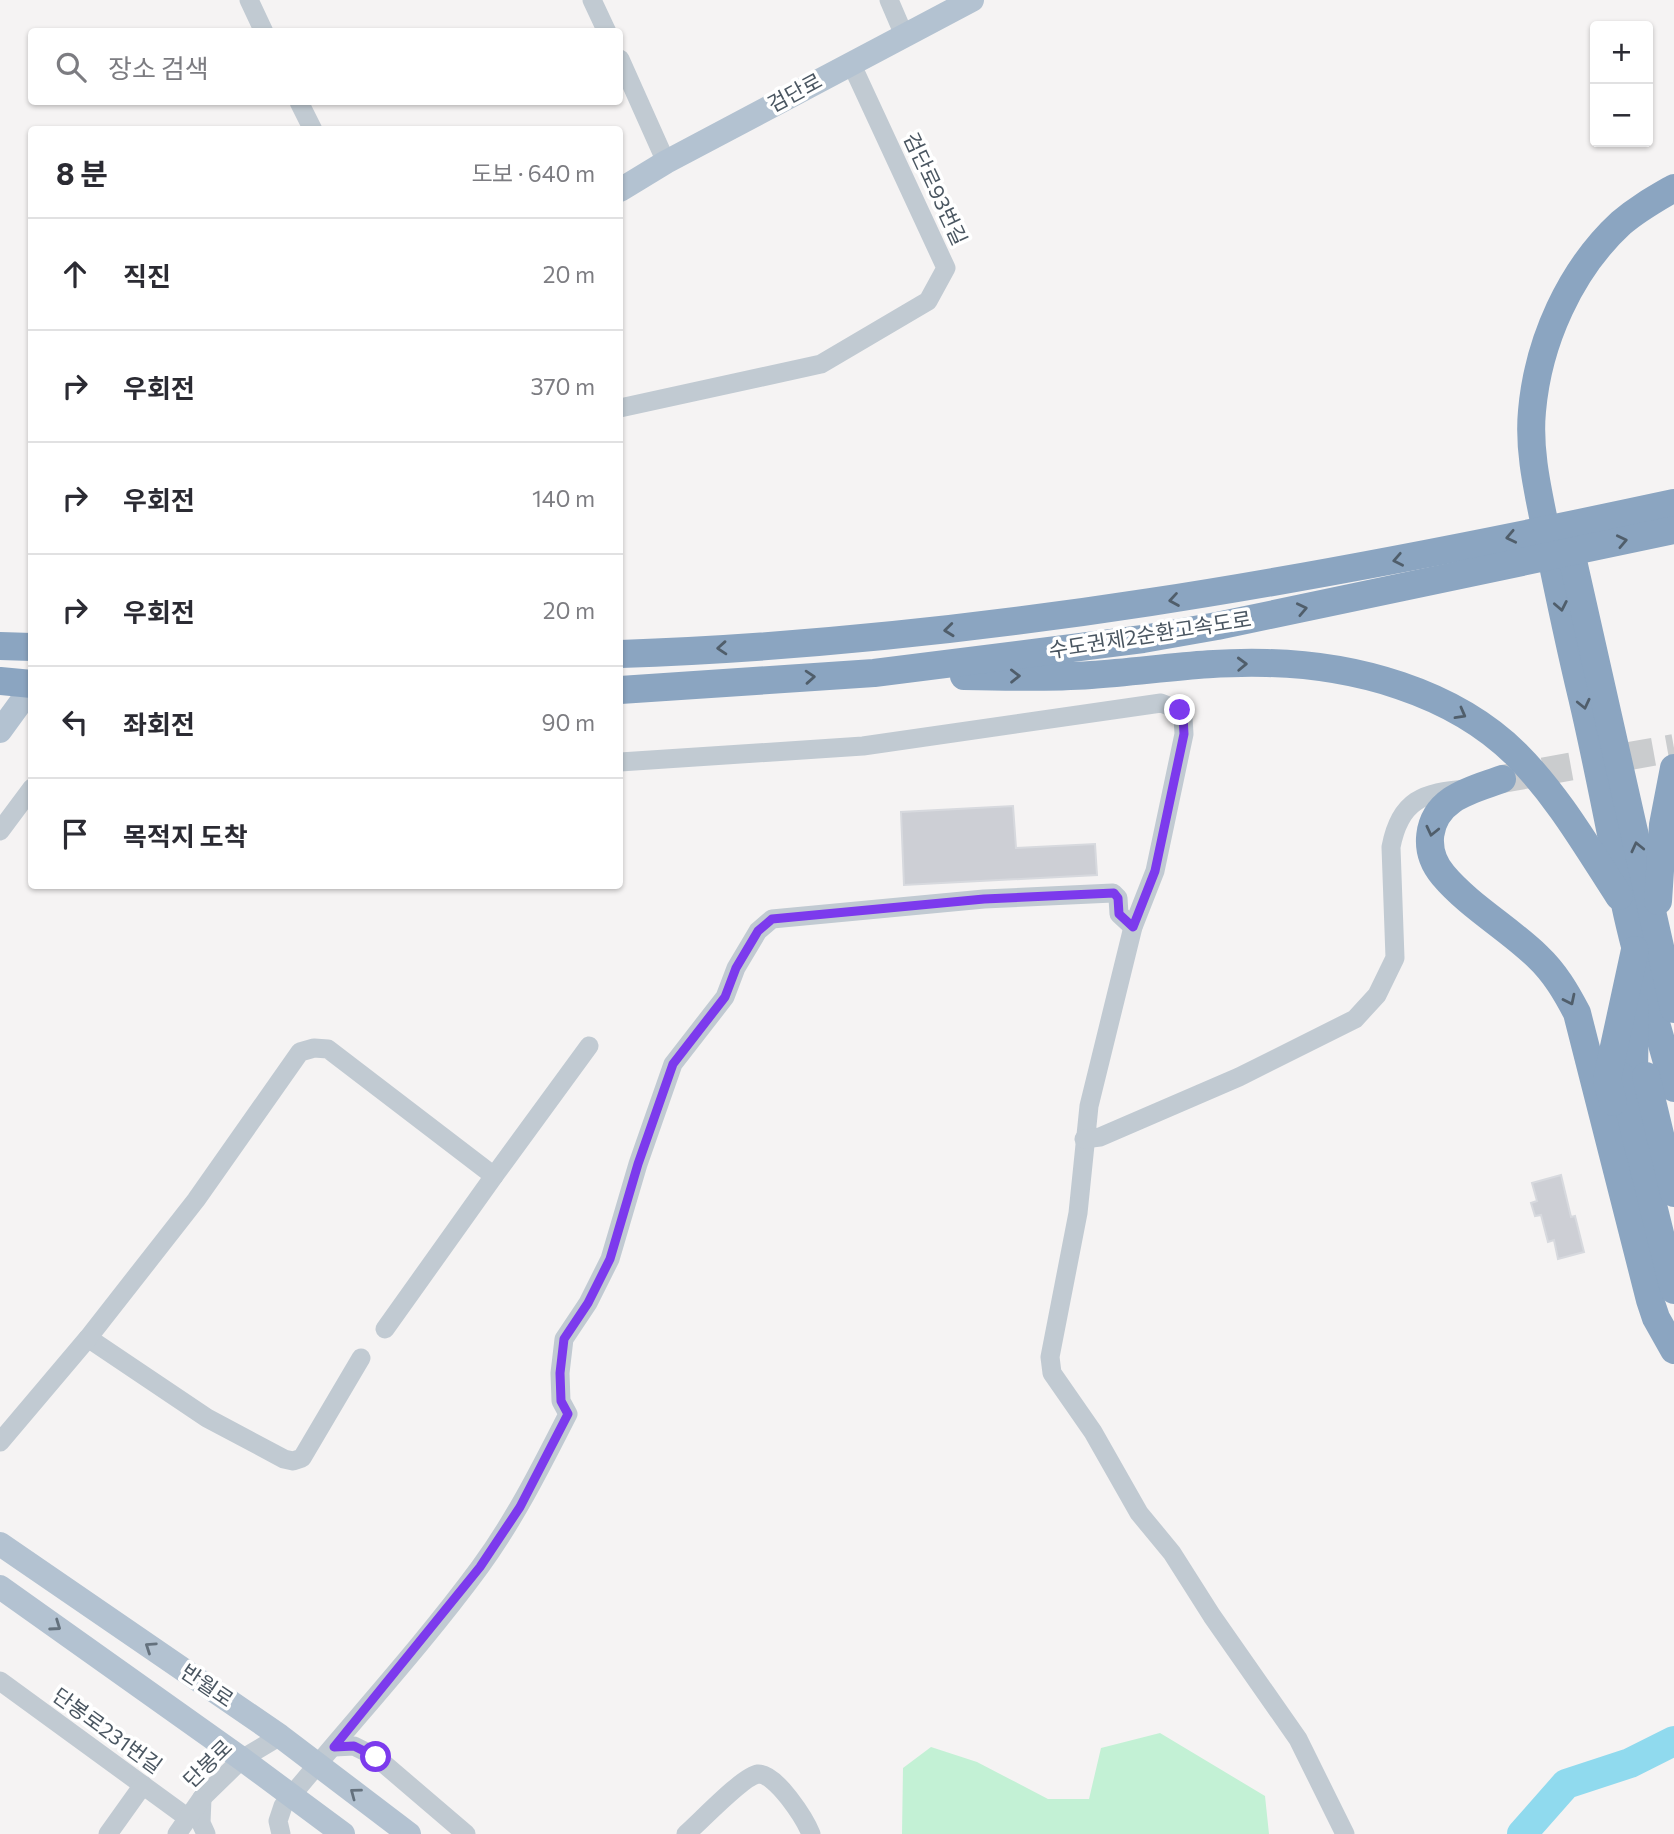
<!DOCTYPE html>
<html lang="ko">
<meta charset="utf-8">
<style>
:root{--surface:#fff;--page:#f7f7f7;--text:#2b2b33;--muted:#7c7c81;--line:#e1e1e2}
body{margin:0;font-family:Commissioner,"Noto Sans KR",sans-serif;background:var(--page);color:var(--text)}
.controls{position:absolute;right:21px;top:21px;display:grid;overflow:hidden;border-radius:7px;box-shadow:0 2px 5px #0004}
.controls button{width:63px;height:63px;display:grid;place-items:center;padding:0;border:0;border-bottom:2px solid var(--line);background:var(--surface);color:var(--text);font:35px sans-serif}
.stop{position:absolute;width:21px;height:21px;margin:-16px;border:5px solid #7c3aed;border-radius:50%;background:#fff}
.stop.end{background:#7c3aed;border-color:#fff;box-shadow:0 2px 7px #0008}
.list{margin:0;padding:0;list-style:none}
h2{display:flex;justify-content:space-between;align-items:center;height:91px;margin:0;padding:0 28px;font-size:30px}
h2 small{font-size:23px;font-weight:400;color:var(--muted)}
.list li{display:grid;grid-template-columns:46px 1fr auto;gap:21px;align-items:center;box-sizing:border-box;height:112px;padding:0 28px;border-top:2px solid var(--line)}
.list b{display:block;font-size:26px;white-space:nowrap}
.list em{font-size:23px;font-style:normal;color:var(--muted)}
.icon{flex:none;width:38px;height:38px;fill:none;stroke:currentColor;stroke-width:2;stroke-linecap:round;stroke-linejoin:round}
.map{position:relative;flex:none;width:1674px;height:1834px;overflow:hidden}
.search{position:absolute;background:var(--surface);box-shadow:0 2px 5px #0004;left:28px;top:28px;width:595px;height:77px;display:flex;align-items:center;gap:18px;box-sizing:border-box;padding:0 24px;border-radius:7px;color:var(--muted);font-size:26px}
.panel{position:absolute;background:var(--surface);box-shadow:0 2px 5px #0004;left:28px;top:126px;width:595px;height:763px;border-radius:7px}
.map>svg:first-child{display:block}
</style>
<div class="map">
<svg width="1674" height="1834" viewBox="0 0 1674 1834">
<rect width="100%" height="100%" fill="#f5f3f3"/>
<path fill="#c3f1d5" d="M1160,1733L1265,1796L1269,1834H902L903,1768L931,1747L977,1762L1048,1799H1089L1101,1748Z"/>
<g fill="none" stroke-linecap="round" stroke-linejoin="round">
<path stroke="#90daee" stroke-width="30" d="M1522,1834L1566,1784L1630,1763L1674,1741"/>
</g>
<g fill="#cdcfd5" stroke="#d7d9de" stroke-width="2">
<path d="M1013,806L1016,848L1095,844L1097,875L904,885L901,812Z"/>
<path d="M1561,1175L1571,1217L1575,1216L1584,1252L1558,1259L1554,1240L1548,1242L1541,1215L1535,1216L1531,1203L1537,1201L1532,1183Z"/>
</g>
<g fill="none" stroke-linecap="round" stroke-linejoin="round">
<path stroke="#caccce" stroke-width="28" stroke-dasharray="28 14" stroke-linecap="butt" d="M1502,779L1674,748"/>
<g stroke="#c1cad2" stroke-width="19">
<path d="M249,0L264,32"/>
<path d="M592,0L607,32"/>
<path d="M889,0L904,35"/>
<path d="M620,59L666,162"/>
<path d="M299,102L313,130"/>
<path d="M620,408L821,364L928,301L946,268L851,63"/>
<path d="M620,762L863,746L1161,703L1179,710L1183,717L1184,734L1155,871L1133,927L1089,1106L1078,1213L1050,1357L1052,1373L1093,1432L1139,1513L1172,1553L1212,1616L1298,1739L1345,1834"/>
<path d="M0,831L32,788"/>
<path d="M1084,1139L1100,1137L1239,1077L1355,1019L1377,995L1395,958L1391,847C1400,800 1423,792 1467,789"/>
<path d="M494,1176L589,1046"/>
<path d="M88,1338L207,1418L284,1459L293,1461L302,1458L361,1358"/>
<path d="M0,1442L88,1338L196,1200L300,1052L314,1048L328,1049L494,1176L385,1329"/>
<path d="M0,1681L188,1818"/>
<path d="M334,1747L354,1746L376,1757L466,1834"/>
<path d="M202,1798L201,1823L206,1834"/>
<path d="M108,1834L143,1785"/>
<path d="M177,1834L202,1798L242,1759L280,1736"/>
<path d="M281,1834L278,1821L283,1806C348,1726 419,1650 480,1567C515,1519 541,1467 568,1414L561,1401L560,1373L564,1339L588,1303L610,1259L638,1164L673,1064L725,997L736,968L758,931L772,919L984,899L1113,893L1118,898L1119,914L1133,927"/>
<path d="M686,1834C700,1822 743,1776 758,1774C776,1773 805,1819 811,1834"/>
</g>
<g stroke="#b3c2d1" stroke-width="24">
<path d="M620,190L666,162L972,0"/>
<path d="M0,731L32,687"/>
<path d="M0,1544L280,1736L409,1834"/>
<path d="M0,1587L242,1759L343,1834"/>
</g>
<g stroke="#8ba5c1" stroke-width="28">
<path d="M1674,188C1655,199 1637,209 1621,223C1570,270 1538,342 1532,411C1528,453 1539,495 1547,536C1558,590 1569,643 1582,697C1598,765 1611,835 1625,904C1638,966 1658,1027 1674,1088"/>
<path d="M1567,534L1674,1009"/>
<path d="M0,646L32,647"/>
<path d="M620,654C977,642 1325,578 1674,503"/>
<path d="M964,676C1006,677 1049,678 1091,675C1150,671 1208,661 1267,663C1354,665 1452,691 1516,754C1558,796 1587,847 1619,896"/>
<path d="M0,681L32,684"/>
<path d="M620,690L874,673L1143,639L1217,626L1674,530"/>
<path d="M1502,779C1486,785 1466,790 1452,800C1426,818 1423,851 1443,875C1469,906 1508,928 1537,956C1555,973 1566,992 1577,1013L1650,1300L1656,1318L1674,1350"/>
<path d="M1658,901L1663,825L1674,768"/>
<path d="M1635,1006L1634,1074L1639,1098"/>
<path d="M1621,1076L1674,1290"/>
<path d="M1646,1076L1674,1193"/>
<path d="M1613,1102L1607,1079L1635,950"/>
</g>
</g>
<defs><path id="oneway-chevron" d="M-2-3.5L2.5 0L-2 3.5" fill="none" stroke-width="1.6" stroke-linecap="round" stroke-linejoin="round" transform="scale(1.75)"/></defs>
<g stroke="#505e6b">
<use href="#oneway-chevron" transform="translate(1511 537) rotate(168)"/>
<use href="#oneway-chevron" transform="translate(1622 541) rotate(-12)"/>
<use href="#oneway-chevron" transform="translate(1398 560) rotate(169)"/>
<use href="#oneway-chevron" transform="translate(1174 600) rotate(171)"/>
<use href="#oneway-chevron" transform="translate(1561 606) rotate(79)"/>
<use href="#oneway-chevron" transform="translate(1302 609) rotate(-12)"/>
<use href="#oneway-chevron" transform="translate(949 630) rotate(174)"/>
<use href="#oneway-chevron" transform="translate(722 648) rotate(176)"/>
<use href="#oneway-chevron" transform="translate(1242 664) rotate(-2)"/>
<use href="#oneway-chevron" transform="translate(1015 676) rotate(-1)"/>
<use href="#oneway-chevron" transform="translate(810 677) rotate(-4)"/>
<use href="#oneway-chevron" transform="translate(1584 704) rotate(77)"/>
<use href="#oneway-chevron" transform="translate(1461 714) rotate(29)"/>
<use href="#oneway-chevron" transform="translate(1432 831) rotate(103)"/>
<use href="#oneway-chevron" transform="translate(1637 847) rotate(-103)"/>
<use href="#oneway-chevron" transform="translate(1570 1000) rotate(64)"/>
</g>
<g stroke="#64717d">
<use href="#oneway-chevron" transform="translate(56 1626) rotate(35)"/>
<use href="#oneway-chevron" transform="translate(150 1647) rotate(-146)"/>
<use href="#oneway-chevron" transform="translate(355 1793) rotate(-143)"/>
</g>
<g fill="none" stroke-linecap="round" stroke-linejoin="round">
<path stroke="#7c3aed" stroke-width="9" d="M376,1757L354,1746L334,1747L480,1567L520,1507L568,1414L561,1401L560,1373L564,1339L588,1303L610,1259L638,1164L673,1064L725,997L736,968L758,931L772,919L984,899L1114,893L1118,898L1119,914L1133,927L1155,871L1184,734L1183,717L1180,710"/>
</g>
<g text-anchor="middle" stroke-width="7" stroke-linejoin="round" paint-order="stroke">
<g font-size="21" fill="#4a5661" stroke="#fff">
<text transform="translate(795 93) rotate(-28)" y="7">검단로</text>
<text transform="translate(935 189) rotate(65)" y="7">검단로93번길</text>
<text transform="translate(1150 635) rotate(-9)" y="7">수도권제2순환고속도로</text>
<text transform="translate(207 1686) rotate(34)" y="7">반월로</text>
<text transform="translate(107 1731) rotate(36)" y="7">단봉로231번길</text>
<text transform="translate(208 1764) rotate(-44)" y="7">단봉로</text>
</g>
</g>
</svg>
<div class="controls">
<button>+</button>
<button>−</button>
</div>
<div class="stop" style="left:376px;top:1757px"></div>
<div class="stop end" style="left:1180px;top:710px"></div>
<div class="search"><svg class="icon" aria-label="search" viewBox="0 0 24 24"><circle cx="10" cy="10" r="6"/><path d="M15 15l6 6"/></svg>장소 검색</div>
<section class="panel">
<h2>8 분<small>도보 · 640 m</small></h2>
<ul class="list">
<li><svg class="icon" aria-label="ahead" viewBox="0 0 24 24"><path d="M12 20V5M6 11l6-6 6 6"/></svg><div><b>직진</b></div><em>20 m</em></li>
<li><svg class="icon" aria-label="right" viewBox="0 0 24 24"><path d="M7 20v-9h11M14 6l5 5-5 5"/></svg><div><b>우회전</b></div><em>370 m</em></li>
<li><svg class="icon" aria-label="right" viewBox="0 0 24 24"><path d="M7 20v-9h11M14 6l5 5-5 5"/></svg><div><b>우회전</b></div><em>140 m</em></li>
<li><svg class="icon" aria-label="right" viewBox="0 0 24 24"><path d="M7 20v-9h11M14 6l5 5-5 5"/></svg><div><b>우회전</b></div><em>20 m</em></li>
<li><svg class="icon" aria-label="left" viewBox="0 0 24 24"><path d="M17 20v-9H6M10 6l-5 5 5 5"/></svg><div><b>좌회전</b></div><em>90 m</em></li>
<li><svg class="icon" aria-label="arrive" viewBox="0 0 24 24"><path d="M6 21V4h12l-3 4 3 4H6"/></svg><div><b>목적지 도착</b></div></li>
</ul>
</section>
</div>
